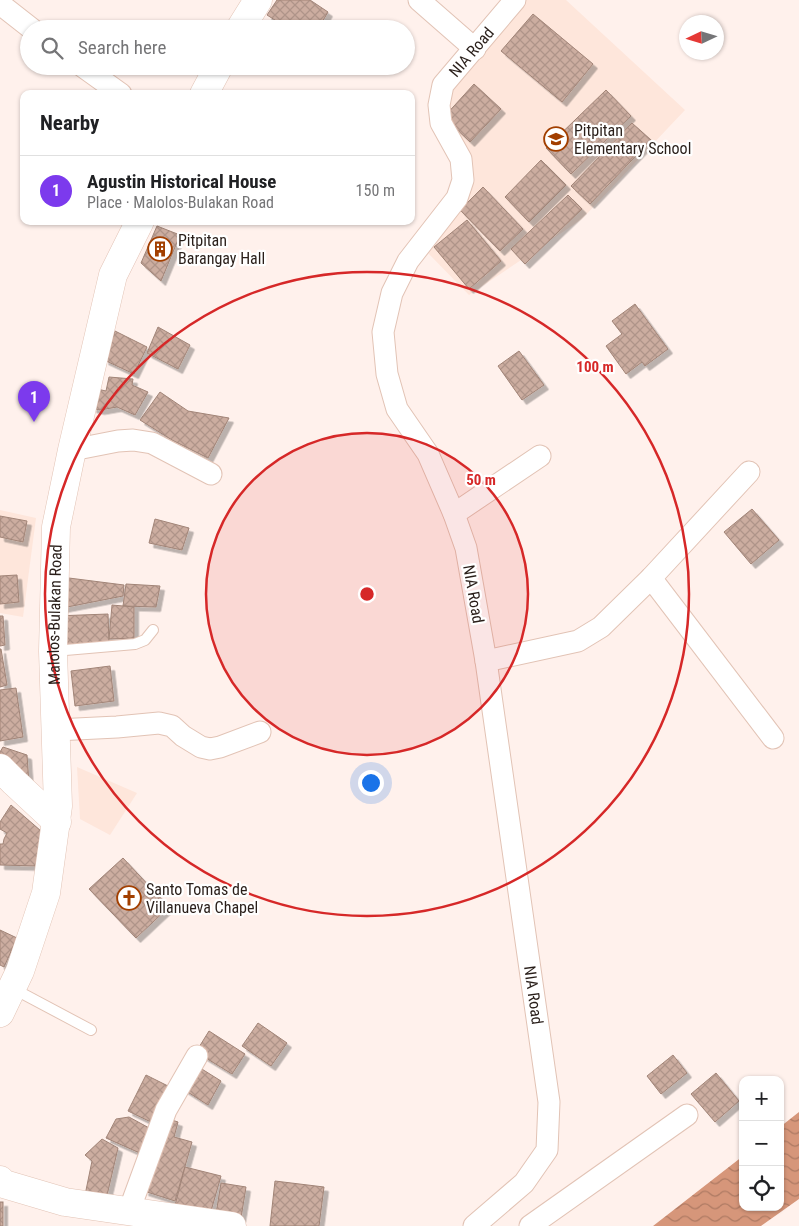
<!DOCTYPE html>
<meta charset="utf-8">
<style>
:root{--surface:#fff;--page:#f2f2f2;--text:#202124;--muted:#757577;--line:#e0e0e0;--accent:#7c3aed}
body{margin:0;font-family:"Roboto Condensed",sans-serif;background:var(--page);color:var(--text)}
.controls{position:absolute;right:15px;bottom:15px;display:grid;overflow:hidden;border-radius:10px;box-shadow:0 1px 4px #0004}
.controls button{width:45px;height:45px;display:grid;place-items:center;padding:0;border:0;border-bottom:1px solid var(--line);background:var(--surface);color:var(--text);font:25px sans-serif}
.compass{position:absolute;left:679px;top:15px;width:45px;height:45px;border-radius:50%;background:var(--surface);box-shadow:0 1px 4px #0004;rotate:266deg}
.you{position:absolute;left:370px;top:782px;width:18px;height:18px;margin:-12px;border:4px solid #fff;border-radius:50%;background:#1a73e8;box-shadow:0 0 0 8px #1a73e833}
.badge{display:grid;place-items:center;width:32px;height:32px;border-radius:50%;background:var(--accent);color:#fff;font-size:16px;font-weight:700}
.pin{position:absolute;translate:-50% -41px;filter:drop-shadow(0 1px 2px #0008)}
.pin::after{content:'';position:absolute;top:26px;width:18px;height:15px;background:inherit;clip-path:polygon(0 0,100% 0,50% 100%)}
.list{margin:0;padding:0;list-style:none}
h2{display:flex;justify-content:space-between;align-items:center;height:65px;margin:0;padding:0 20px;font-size:21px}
h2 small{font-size:16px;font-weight:400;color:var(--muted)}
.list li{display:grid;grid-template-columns:32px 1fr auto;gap:15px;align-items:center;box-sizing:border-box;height:70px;padding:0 20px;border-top:1px solid var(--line)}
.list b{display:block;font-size:19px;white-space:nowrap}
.list p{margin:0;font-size:16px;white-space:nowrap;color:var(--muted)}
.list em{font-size:16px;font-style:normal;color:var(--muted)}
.icon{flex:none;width:28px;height:28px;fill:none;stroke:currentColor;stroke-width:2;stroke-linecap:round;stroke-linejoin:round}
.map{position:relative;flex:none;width:799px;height:1226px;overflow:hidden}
.search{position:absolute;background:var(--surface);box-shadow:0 1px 4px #0004;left:20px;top:20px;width:395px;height:55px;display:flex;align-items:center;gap:12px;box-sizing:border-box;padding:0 18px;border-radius:28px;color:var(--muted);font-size:19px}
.panel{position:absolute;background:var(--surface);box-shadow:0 1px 4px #0004;left:20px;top:90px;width:395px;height:135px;border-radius:10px}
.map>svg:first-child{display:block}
</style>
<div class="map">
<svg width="799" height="1226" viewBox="0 0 799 1226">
<defs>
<pattern id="water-waves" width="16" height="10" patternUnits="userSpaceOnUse" patternTransform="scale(1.25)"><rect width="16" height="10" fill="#d6967a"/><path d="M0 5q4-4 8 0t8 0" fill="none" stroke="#ae7a63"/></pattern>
<pattern id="building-cross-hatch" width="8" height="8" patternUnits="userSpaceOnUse" patternTransform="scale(1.25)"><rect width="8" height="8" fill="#ccada0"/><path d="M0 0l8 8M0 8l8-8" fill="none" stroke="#af9489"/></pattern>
<filter id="shadow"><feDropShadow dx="4.5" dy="4.5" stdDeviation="0" flood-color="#0004"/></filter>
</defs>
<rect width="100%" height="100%" fill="#fff1ec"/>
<g fill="#fee6db">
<path d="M526,0H566L685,110L582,219L469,295L427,252L468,196L444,95Z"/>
<path d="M0,510L36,518L23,617L0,613Z"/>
<path d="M77,767L137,793L110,835L80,819Z"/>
</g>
<path fill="url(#water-waves)" d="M799,1112V1199L761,1226H653L743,1156V1207H780V1127Z"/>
<g fill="url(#building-cross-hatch)" stroke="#a18477" filter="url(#shadow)">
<path d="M277,0H310L328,12L318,29H289L267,15Z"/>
<path d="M533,14L593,64L562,102L501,51Z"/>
<path d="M474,84L501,109L470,142L444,117Z"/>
<path d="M606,90L631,116L571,174L546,148Z"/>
<path d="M632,123L651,140L590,204L571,186Z"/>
<path d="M541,160L566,185L529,222L505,197Z"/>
<path d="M483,187L523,229L500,251L460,210Z"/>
<path d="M568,195L582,209L525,264L511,249Z"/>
<path d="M467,220L501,261L469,289L434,247Z"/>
<path d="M157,226L180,235L161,281L141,263Z"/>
<path d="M635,304L668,349L645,366L642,362L626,374L606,346L622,334L612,321Z"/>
<path d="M158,327L190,345L178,369L147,353Z"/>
<path d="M115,331L147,347L134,374L104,360Z"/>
<path d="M519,351L544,385L522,400L498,366Z"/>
<path d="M109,377L133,379L132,385L148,392L135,415L117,407L100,410L92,408L97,389L106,391Z"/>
<path d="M160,392L188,411L229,418L208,458L172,440L140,420Z"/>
<path d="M752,509L779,540L751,564L724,532Z"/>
<path d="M0,516L27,521L23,542L0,537Z"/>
<path d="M155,519L189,528L182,550L149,543Z"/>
<path d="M17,575L19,602L0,604V576Z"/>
<path d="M61,577L124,585L123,596L57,609Z"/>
<path d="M126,584L160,586L156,607L123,606Z"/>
<path d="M112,605L134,607V638L109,639Z"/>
<path d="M108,614L109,644L56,646L55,616Z"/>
<path d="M0,616H3L5,645L0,646Z"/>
<path d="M0,649H1L7,685L0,687Z"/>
<path d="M110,666L114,701L75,706L71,671Z"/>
<path d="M16,688L23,737L0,741V690Z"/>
<path d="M3,747L27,755L29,784L0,761V752Z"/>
<path d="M11,805L41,831L38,866L0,865V844H3L4,839L7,833L0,829V822Z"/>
<path d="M123,858L169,907L136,938L89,889Z"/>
<path d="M0,930L17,938L4,967L0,965Z"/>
<path d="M258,1023L287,1043L271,1066L242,1046Z"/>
<path d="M209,1031L245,1054L232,1074L196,1052Z"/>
<path d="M673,1055L687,1073L661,1094L647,1076Z"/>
<path d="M197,1066L221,1081L208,1105L183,1089Z"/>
<path d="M716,1073L739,1101L715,1122L691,1094Z"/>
<path d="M146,1075L170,1087L153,1123L128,1111Z"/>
<path d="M129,1117L151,1129L142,1154L106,1138L116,1119Z"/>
<path d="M166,1118L178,1122L174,1137L192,1142L175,1201L144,1191Z"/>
<path d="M102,1139L118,1148L105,1204L84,1200L92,1161L85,1155Z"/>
<path d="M185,1167L221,1176L209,1218L173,1213Z"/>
<path d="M275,1181L324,1187L319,1226H270Z"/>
<path d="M221,1183L246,1187L241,1218L216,1214Z"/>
<rect x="0" y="1202" width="3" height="24"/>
</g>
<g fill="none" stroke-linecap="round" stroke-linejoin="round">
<g stroke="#e2c3b5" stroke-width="12">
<g id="lane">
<path d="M54,651L135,644L145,640L153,630"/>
<path d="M12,988L91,1030"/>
</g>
</g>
<g stroke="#e2c3b5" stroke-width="23">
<g id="street">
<path d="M419,0L475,49"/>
<path d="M0,4L32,29"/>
<path d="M82,66L121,94"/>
<path d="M72,450L118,441L133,440L152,443L211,474"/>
<path d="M454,514L540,456"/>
<path d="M651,578L773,738"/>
<path d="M486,661L578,641L601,627L651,578L749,472"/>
<path d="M56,730L117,727L159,723L172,726L183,736L201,747L210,749L220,747L260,732"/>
<path d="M129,1211L166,1110L197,1056"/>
<path id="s1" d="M474,1226L524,1183L547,1150L549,1102L486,661L466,548L454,514L428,454L397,409L387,374L383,332L392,293L408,261L457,198L463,180L461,159L441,123L439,105L443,85L515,0"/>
<path d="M530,1226L687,1115"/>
</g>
</g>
<g stroke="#e2c3b5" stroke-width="29">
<g id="secondary">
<path d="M240,29L258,0"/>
<path d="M204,94L219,66"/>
<path d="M0,768L14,782L57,822"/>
<path id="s2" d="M0,1013L20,971L46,893L58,806L53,651L56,527L72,450L113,275L140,221"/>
<path d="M0,1180L4,1184L65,1202L232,1226"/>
</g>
</g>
<use href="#lane" stroke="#fff" stroke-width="10"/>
<use href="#street" stroke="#fff" stroke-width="21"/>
<use href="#secondary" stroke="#fff" stroke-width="28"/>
</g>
<circle cx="367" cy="594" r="161" fill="#d62828" fill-opacity=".12"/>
<g fill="none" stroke="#d62828" stroke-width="2.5">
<circle cx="367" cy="594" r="161"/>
<circle cx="367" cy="594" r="322"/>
</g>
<defs>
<g id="school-ring" transform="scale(1.25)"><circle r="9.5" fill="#fff" stroke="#a23f00" stroke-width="1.5"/><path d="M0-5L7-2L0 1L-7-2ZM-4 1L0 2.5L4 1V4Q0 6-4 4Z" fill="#a23f00"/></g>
<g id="building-ring" transform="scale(1.25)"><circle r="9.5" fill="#fff" stroke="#a23f00" stroke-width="1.5"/><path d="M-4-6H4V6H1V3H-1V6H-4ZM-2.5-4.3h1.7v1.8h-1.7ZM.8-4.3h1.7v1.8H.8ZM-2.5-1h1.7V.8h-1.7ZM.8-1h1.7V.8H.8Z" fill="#a23f00"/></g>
<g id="church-ring" transform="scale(1.25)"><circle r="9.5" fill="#fff" stroke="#a23f00" stroke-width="1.5"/><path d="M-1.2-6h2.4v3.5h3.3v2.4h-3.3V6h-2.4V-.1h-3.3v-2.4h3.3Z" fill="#a23f00"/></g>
</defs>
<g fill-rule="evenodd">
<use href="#school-ring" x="556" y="139"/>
<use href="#building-ring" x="160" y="249"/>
<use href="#church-ring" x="129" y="898"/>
</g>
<g text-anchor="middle" stroke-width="4.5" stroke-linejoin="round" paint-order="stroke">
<g font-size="16" fill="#291e19" stroke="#fff">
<text dy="6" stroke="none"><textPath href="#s1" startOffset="1268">NIA Road</textPath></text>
<text transform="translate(474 594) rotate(80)" y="6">NIA Road</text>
<text dy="6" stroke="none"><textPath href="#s2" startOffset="408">Malolos-Bulakan Road</textPath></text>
<text transform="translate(534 995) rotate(82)" y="6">NIA Road</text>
</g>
<g font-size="16" fill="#291e19" stroke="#fff" text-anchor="start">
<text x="574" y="136">Pitpitan<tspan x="574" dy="18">Elementary School</tspan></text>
<text x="178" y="246">Pitpitan<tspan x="178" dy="18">Barangay Hall</tspan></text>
<text x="146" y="895">Santo Tomas de<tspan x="146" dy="18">Villanueva Chapel</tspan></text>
</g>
</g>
<circle cx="367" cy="594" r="8" fill="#d62828" stroke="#fff" stroke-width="2.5"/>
<g font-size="15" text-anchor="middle" font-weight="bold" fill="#d62828" stroke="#fff" stroke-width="4.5" stroke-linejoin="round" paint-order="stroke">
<text x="595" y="372">100 m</text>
<text x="481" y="485">50 m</text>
</g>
</svg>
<div class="controls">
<button>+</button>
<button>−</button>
<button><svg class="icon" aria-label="locate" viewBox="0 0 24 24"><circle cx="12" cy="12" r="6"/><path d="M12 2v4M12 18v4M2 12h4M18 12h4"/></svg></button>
</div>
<svg class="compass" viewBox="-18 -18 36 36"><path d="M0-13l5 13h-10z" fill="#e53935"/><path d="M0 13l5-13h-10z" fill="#757577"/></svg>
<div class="you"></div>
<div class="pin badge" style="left:34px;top:422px">1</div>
<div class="search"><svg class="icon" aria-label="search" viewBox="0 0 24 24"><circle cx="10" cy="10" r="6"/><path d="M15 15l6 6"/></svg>Search here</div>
<section class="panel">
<h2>Nearby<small></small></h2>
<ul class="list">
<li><span class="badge">1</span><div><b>Agustin Historical House</b><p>Place · Malolos-Bulakan Road</p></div><em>150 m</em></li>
</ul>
</section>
</div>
